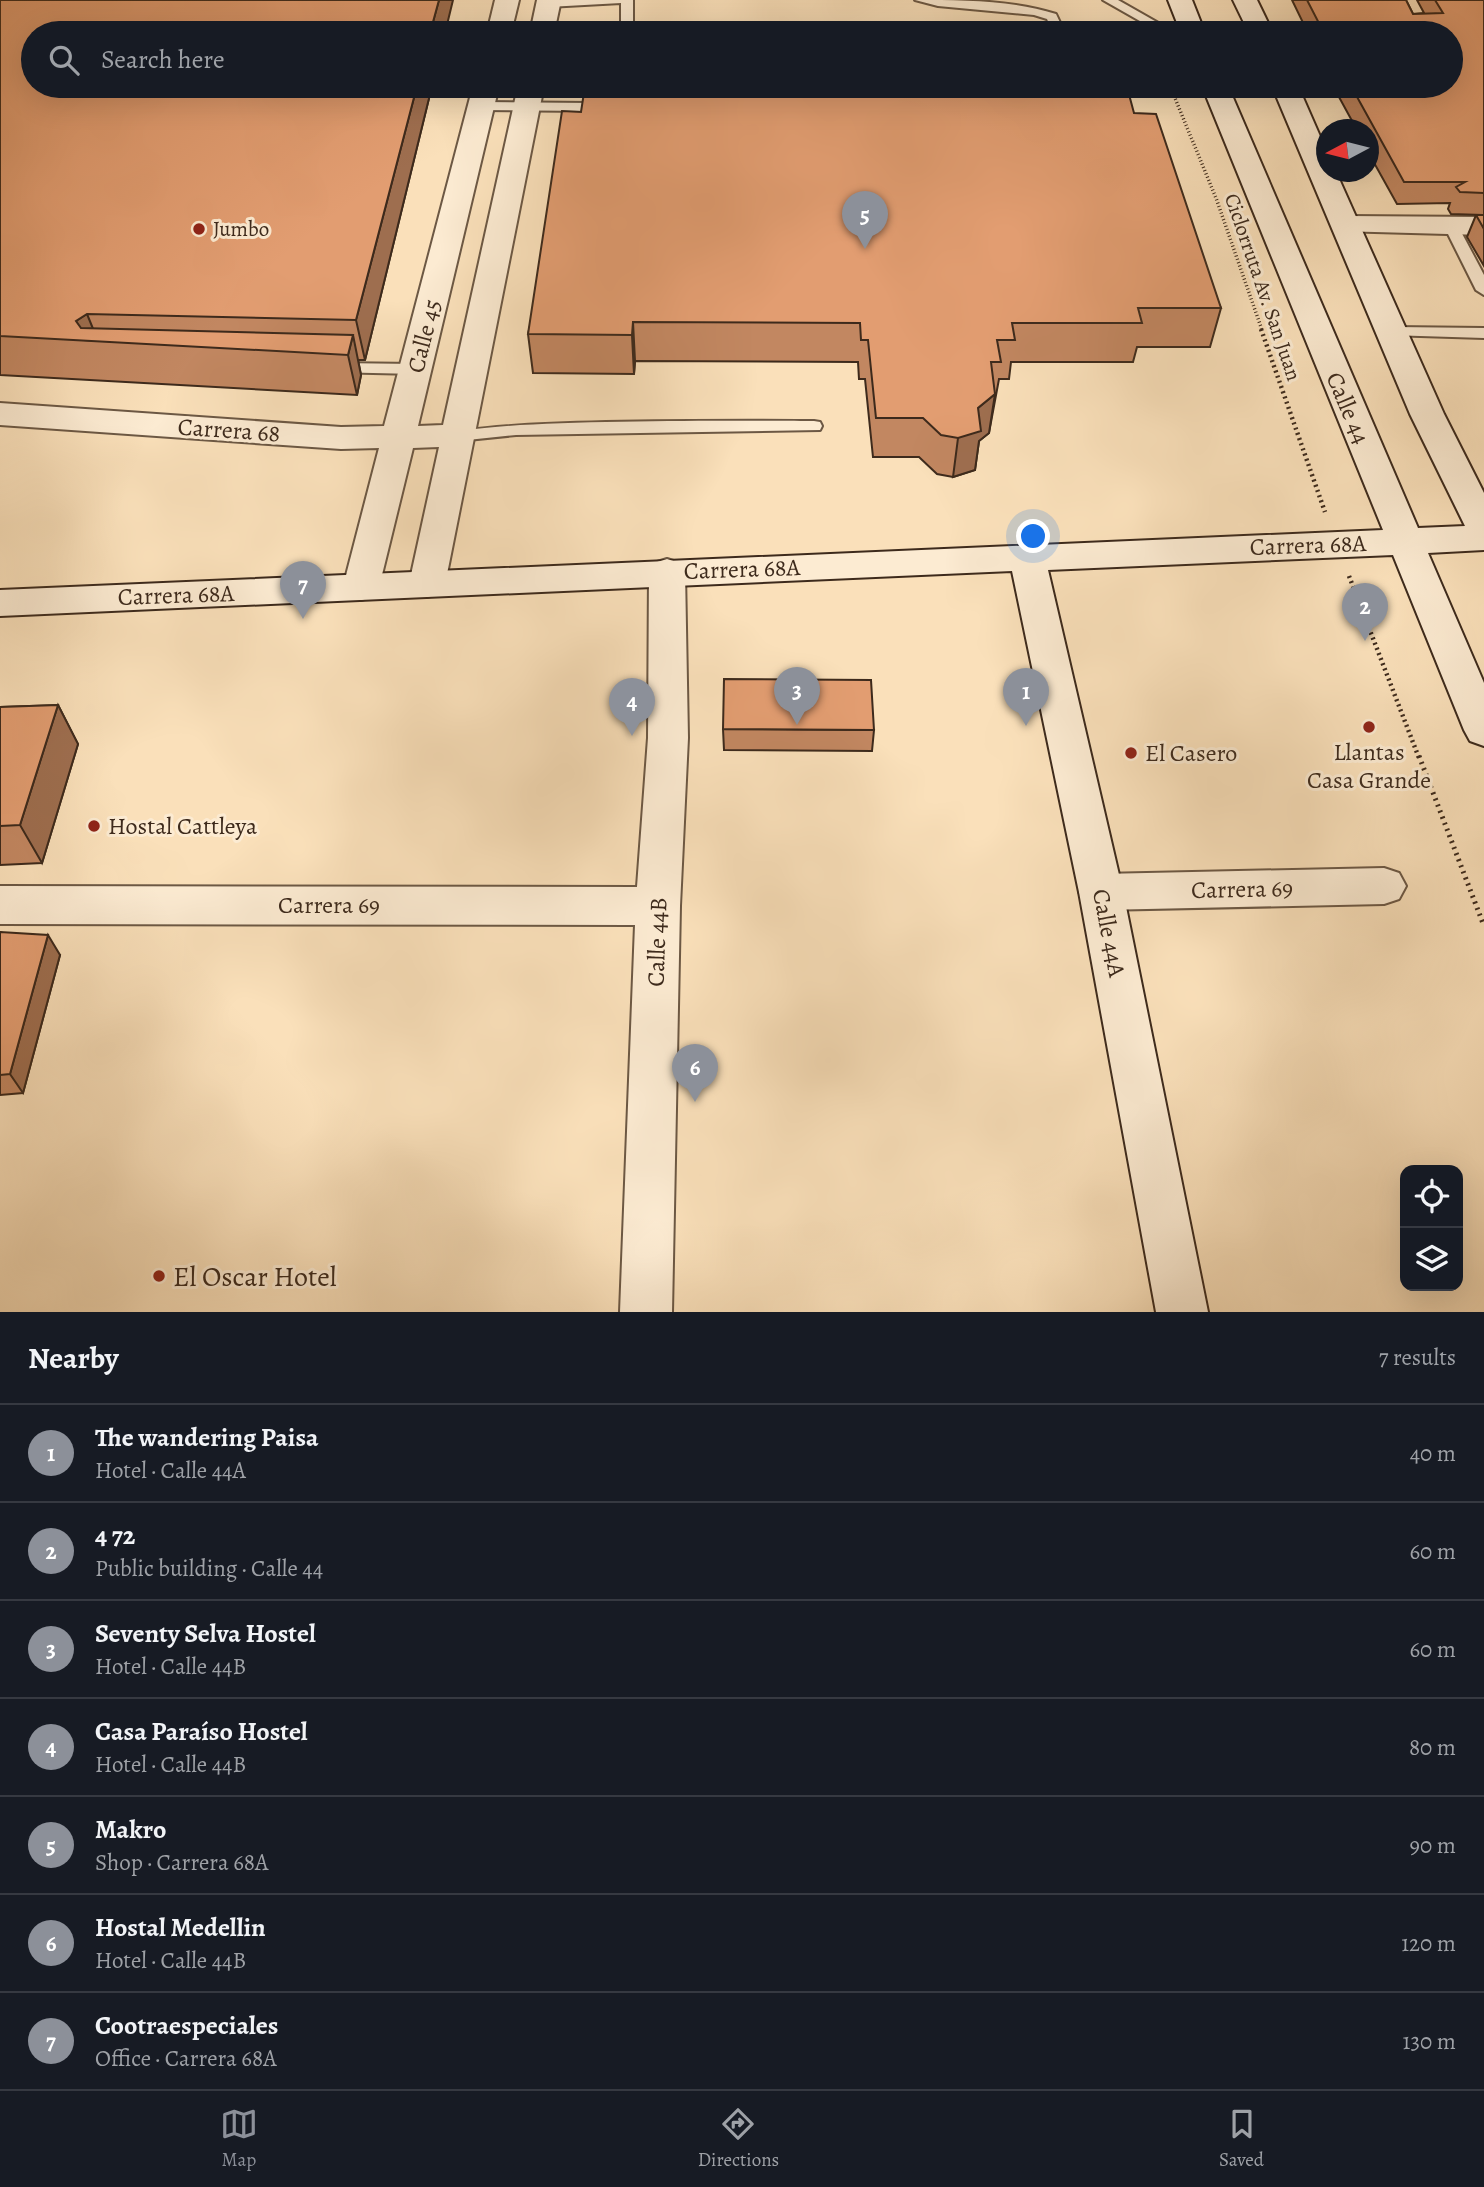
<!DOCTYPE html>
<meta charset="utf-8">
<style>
:root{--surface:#171b24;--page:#242831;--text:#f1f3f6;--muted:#9ea1a6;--line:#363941;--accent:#8c9099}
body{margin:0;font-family:Alegreya,serif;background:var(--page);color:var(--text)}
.controls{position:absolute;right:21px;bottom:21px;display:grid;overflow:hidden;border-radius:14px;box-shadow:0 7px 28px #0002}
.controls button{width:63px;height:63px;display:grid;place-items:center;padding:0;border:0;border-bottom:2px solid var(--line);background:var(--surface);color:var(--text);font:35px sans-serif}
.compass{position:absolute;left:1316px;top:119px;width:63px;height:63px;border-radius:50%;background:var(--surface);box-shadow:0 7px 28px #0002;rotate:263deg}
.you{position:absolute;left:1034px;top:537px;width:24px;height:24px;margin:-18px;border:5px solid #fff;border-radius:50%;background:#1a73e8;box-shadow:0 0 0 10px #1a73e833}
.badge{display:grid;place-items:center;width:46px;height:46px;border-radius:50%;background:var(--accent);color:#fff;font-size:23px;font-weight:700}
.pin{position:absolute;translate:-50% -58px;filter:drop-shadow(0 2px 4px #0008)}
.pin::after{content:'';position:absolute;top:37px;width:24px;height:21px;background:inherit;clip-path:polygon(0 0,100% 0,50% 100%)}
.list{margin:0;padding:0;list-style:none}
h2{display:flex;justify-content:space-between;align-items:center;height:91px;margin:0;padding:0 28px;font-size:30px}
h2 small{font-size:23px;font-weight:400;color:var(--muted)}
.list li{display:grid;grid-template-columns:46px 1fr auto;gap:21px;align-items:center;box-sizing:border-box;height:98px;padding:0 28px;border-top:2px solid var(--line)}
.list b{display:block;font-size:26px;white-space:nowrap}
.list p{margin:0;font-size:23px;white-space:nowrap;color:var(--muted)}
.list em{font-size:23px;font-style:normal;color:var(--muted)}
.icon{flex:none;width:38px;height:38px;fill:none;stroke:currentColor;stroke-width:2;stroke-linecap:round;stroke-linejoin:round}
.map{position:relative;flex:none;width:1484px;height:1312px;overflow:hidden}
.search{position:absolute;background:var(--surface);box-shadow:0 7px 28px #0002;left:21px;right:21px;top:21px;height:77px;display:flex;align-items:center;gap:18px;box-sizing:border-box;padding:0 24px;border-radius:38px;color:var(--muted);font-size:26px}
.sheet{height:777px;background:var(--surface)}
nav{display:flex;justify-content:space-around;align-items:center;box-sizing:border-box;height:98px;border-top:2px solid var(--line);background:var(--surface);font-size:19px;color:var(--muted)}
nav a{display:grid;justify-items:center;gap:4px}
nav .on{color:var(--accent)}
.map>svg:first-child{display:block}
</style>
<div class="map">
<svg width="1484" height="1312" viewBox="0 0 1484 1312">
<rect width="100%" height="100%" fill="#fae0ba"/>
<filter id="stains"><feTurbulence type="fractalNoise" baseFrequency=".00286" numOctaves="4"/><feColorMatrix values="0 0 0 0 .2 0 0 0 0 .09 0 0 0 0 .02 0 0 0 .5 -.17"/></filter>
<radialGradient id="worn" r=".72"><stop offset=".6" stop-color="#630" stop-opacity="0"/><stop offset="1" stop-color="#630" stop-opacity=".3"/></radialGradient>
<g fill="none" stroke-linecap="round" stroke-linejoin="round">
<g stroke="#6c5844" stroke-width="4">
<g id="lane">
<path d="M545,0H633V33H621V3L548,7L542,3Z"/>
<path d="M915,0C962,0 1011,0 1056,14L1065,33H1053L1047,19L1034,15L938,6Z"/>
<path d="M1103,0H1118L1176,33H1161Z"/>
<path d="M624,86H637L624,104L590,111L481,110L474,106L481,102L590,103L615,98Z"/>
<path d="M1451,222L1458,226L1484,275V295L1476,290L1444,226Z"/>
<path d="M1394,327L1484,328V338L1388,335L1386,332Z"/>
<path d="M336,363L416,364L424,369L416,374L330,372L328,368Z"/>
<path d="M814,421L820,422L822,426L820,430L516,435L458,441L450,436C464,418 770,421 814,421Z"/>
</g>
</g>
<g stroke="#6c5844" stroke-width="4">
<g id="street">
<path d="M495,0H519L511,33H487Z"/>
<path d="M537,0H561L554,33H530Z"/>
<path d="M473,86H499L418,426L443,425L518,86H544L445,584L440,593L427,597L414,593L409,584L439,447L413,448L379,587L374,596L361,600L348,596L343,587L379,448L341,449L0,425V403L341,427L384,426Z"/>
<path d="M1348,216L1484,217V235L1338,231L1333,225L1338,219Z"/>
<path d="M667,559L680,563L685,572L688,738L680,906L672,1312H620L635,925L0,924V886L637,887L648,738L649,572L654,563Z"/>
<path d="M1384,868L1399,873L1406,886L1399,899L1384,904L1101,910L1086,905L1079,892L1086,879L1101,874Z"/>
</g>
</g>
<g stroke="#3d2a1c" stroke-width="4">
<g id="secondary">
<path d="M1168,0H1192L1205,33H1181Z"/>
<path d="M1233,0H1257L1273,33H1249Z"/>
<path d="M1202,86H1228L1418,528L1465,526L1410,414L1272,86H1298L1326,150V172H1336L1444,414L1484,493V550L1428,553L1484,683V746L1470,741L1464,730L1393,555L1048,570L1123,892L1208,1312H1156L1079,892L1012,571L0,616V590L1383,530Z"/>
</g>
</g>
<path stroke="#3d2a1c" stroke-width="3.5" stroke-dasharray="1 2.5" stroke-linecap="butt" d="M1170,86L1216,198L1262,330"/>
<g stroke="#3d2a1c" stroke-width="4.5" stroke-dasharray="2 3.5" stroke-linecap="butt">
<path d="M1261,329L1325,512"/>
<path d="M1349,576L1419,758"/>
</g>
<path stroke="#3d2a1c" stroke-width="5" stroke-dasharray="2 4.5" stroke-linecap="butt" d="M1419,756L1484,926"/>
<use href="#lane" fill="#fcebd2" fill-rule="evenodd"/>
<use href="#street" fill="#fcebd2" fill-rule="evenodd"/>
<use href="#secondary" fill="#fcebd2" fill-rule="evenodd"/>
</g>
<g fill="#c28761" stroke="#3d2a1c" stroke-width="2">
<path d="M0,0L33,86H432L365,360H358L361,375L357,395L0,375Z"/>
<path d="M1292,0H1406L1413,14L1424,13L1417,0H1484V266L1467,237L1476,215H1483L1451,214L1448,209L1450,203L1397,204L1368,152V130H1357L1333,86H1451V33H1308Z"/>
<path d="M1088,87L1134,113L1221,308L1210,347H1137L1133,362H1011L1009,379H999L989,433L979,441L975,470L953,477L937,474L919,457H873L865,379H859L858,362L635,361L634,374L533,373L528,334L581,112Z"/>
<path d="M58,705L78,744L42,863L0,865V707Z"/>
<path d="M723,729L874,730L872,751L724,750Z"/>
<path d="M0,932L60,955L23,1093L0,1095Z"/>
</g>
<g fill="#9e6e4f" stroke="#3d2a1c" stroke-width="2">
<path d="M439,0H453L445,33H430Z"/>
<path d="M417,86H432L365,360L356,320Z"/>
<path d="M87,314L98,341L84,340L76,321Z"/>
<path d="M633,322L635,361L634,374L632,335Z"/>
<path d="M353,335L361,375L357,395L348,355Z"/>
<path d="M995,394L989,433L979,441L975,470L953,477L958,438L978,408Z"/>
<path d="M58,705L78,744L42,863L20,825Z"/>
<path d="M48,935L60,955L23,1093L10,1074Z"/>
</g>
<g fill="#e29d71" stroke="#3d2a1c" stroke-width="2">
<path d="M0,0H439L430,33H33V86H417L356,320L87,314L76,321L81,328L353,335L348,355L0,336Z"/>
<path d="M1307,0H1406L1413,14L1443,13L1435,0H1484V193L1460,192L1456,187L1465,182H1404L1351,86H1451V33H1324Z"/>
<path d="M663,30L1072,31L1073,33H663Z"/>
<path d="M585,86H1088V87H1127L1134,113L1156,114L1221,308H1138L1142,323H1012L1015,340H997L1001,362H991L995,394L978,408L981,431L958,438L941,435L923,418H876L868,340H861L860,323L633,322L632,335L528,334L562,111L581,112Z"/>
<path d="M1476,215H1484V229Z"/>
<path d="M724,679L871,680L874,730L723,729Z"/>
<path d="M58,705L20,825L0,826V707Z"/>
<path d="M0,932L48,935L10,1074L0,1075Z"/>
</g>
<g fill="#8f2418" stroke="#fcebd2" stroke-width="2.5">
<circle cx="199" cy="229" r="7"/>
<circle cx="1369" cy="727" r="7"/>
<circle cx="1131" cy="753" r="7"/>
<circle cx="94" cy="826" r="7"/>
<circle cx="159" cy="1276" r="7"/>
</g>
<g text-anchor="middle" stroke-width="6" stroke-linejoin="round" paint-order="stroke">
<g font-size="21" fill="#3d2a1c" stroke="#fcebd2" text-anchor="start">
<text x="213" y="236">Jumbo</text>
</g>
<g font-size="21" fill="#3d2a1c" stroke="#fcebd2">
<text transform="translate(1263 287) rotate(71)" y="7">Ciclorruta Av. San Juan</text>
</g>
<g font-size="24" fill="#3d2a1c" stroke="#fcebd2">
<text transform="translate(424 336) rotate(-76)" y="8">Calle 45</text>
<text transform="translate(1348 408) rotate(67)" y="8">Calle 44</text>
<text transform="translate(229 430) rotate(4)" y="8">Carrera 68</text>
<text transform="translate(1308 545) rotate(-2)" y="8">Carrera 68A</text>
<text transform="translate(742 569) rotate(-2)" y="8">Carrera 68A</text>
<text transform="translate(176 595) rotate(-2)" y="8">Carrera 68A</text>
<text transform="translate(1242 889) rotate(-1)" y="8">Carrera 69</text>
<text x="329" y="913">Carrera 69</text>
<text transform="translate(1109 933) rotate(79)" y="8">Calle 44A</text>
<text transform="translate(657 942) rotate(-88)" y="8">Calle 44B</text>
</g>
<g font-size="24" fill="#3d2a1c" stroke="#fcebd2" text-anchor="start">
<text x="1369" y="760" text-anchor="middle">Llantas<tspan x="1369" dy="28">Casa Grande</tspan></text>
<text x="1145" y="761">El Casero</text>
<text x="108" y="834">Hostal Cattleya</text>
</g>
<g font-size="28" fill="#3d2a1c" stroke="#fcebd2" text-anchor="start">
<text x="173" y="1286">El Oscar Hotel</text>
</g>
</g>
<rect width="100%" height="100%" filter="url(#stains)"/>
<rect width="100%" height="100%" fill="url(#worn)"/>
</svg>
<div class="controls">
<button><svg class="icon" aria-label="locate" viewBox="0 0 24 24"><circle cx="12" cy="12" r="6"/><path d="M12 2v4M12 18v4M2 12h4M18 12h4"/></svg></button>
<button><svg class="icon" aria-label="layers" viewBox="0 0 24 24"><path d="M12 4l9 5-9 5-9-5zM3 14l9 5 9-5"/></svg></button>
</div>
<svg class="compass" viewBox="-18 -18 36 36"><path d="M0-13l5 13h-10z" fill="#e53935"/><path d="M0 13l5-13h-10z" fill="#9ea1a6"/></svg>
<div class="you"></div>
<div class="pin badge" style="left:1026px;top:726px">1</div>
<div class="pin badge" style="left:1365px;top:641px">2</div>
<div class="pin badge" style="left:797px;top:725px">3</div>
<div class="pin badge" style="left:632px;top:736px">4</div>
<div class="pin badge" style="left:865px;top:249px">5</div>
<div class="pin badge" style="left:695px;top:1102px">6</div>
<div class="pin badge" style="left:303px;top:619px">7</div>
<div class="search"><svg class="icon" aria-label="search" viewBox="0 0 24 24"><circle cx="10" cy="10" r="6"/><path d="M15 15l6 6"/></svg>Search here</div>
</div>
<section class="sheet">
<h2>Nearby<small>7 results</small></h2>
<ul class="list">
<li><span class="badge">1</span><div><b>The wandering Paisa</b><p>Hotel · Calle 44A</p></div><em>40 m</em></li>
<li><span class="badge">2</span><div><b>4 72</b><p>Public building · Calle 44</p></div><em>60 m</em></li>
<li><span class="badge">3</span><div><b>Seventy Selva Hostel</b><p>Hotel · Calle 44B</p></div><em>60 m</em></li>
<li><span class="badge">4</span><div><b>Casa Paraíso Hostel</b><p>Hotel · Calle 44B</p></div><em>80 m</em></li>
<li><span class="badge">5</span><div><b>Makro</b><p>Shop · Carrera 68A</p></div><em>90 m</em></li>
<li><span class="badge">6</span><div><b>Hostal Medellin</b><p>Hotel · Calle 44B</p></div><em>120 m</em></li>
<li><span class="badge">7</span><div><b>Cootraespeciales</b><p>Office · Carrera 68A</p></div><em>130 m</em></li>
</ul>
</section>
<nav>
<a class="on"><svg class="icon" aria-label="map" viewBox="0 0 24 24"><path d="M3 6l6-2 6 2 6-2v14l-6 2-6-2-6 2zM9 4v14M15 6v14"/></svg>Map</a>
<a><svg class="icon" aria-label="directions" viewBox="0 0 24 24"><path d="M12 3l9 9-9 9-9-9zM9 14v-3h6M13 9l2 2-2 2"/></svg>Directions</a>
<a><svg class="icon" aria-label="saved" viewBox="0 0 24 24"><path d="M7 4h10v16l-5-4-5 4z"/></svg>Saved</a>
</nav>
